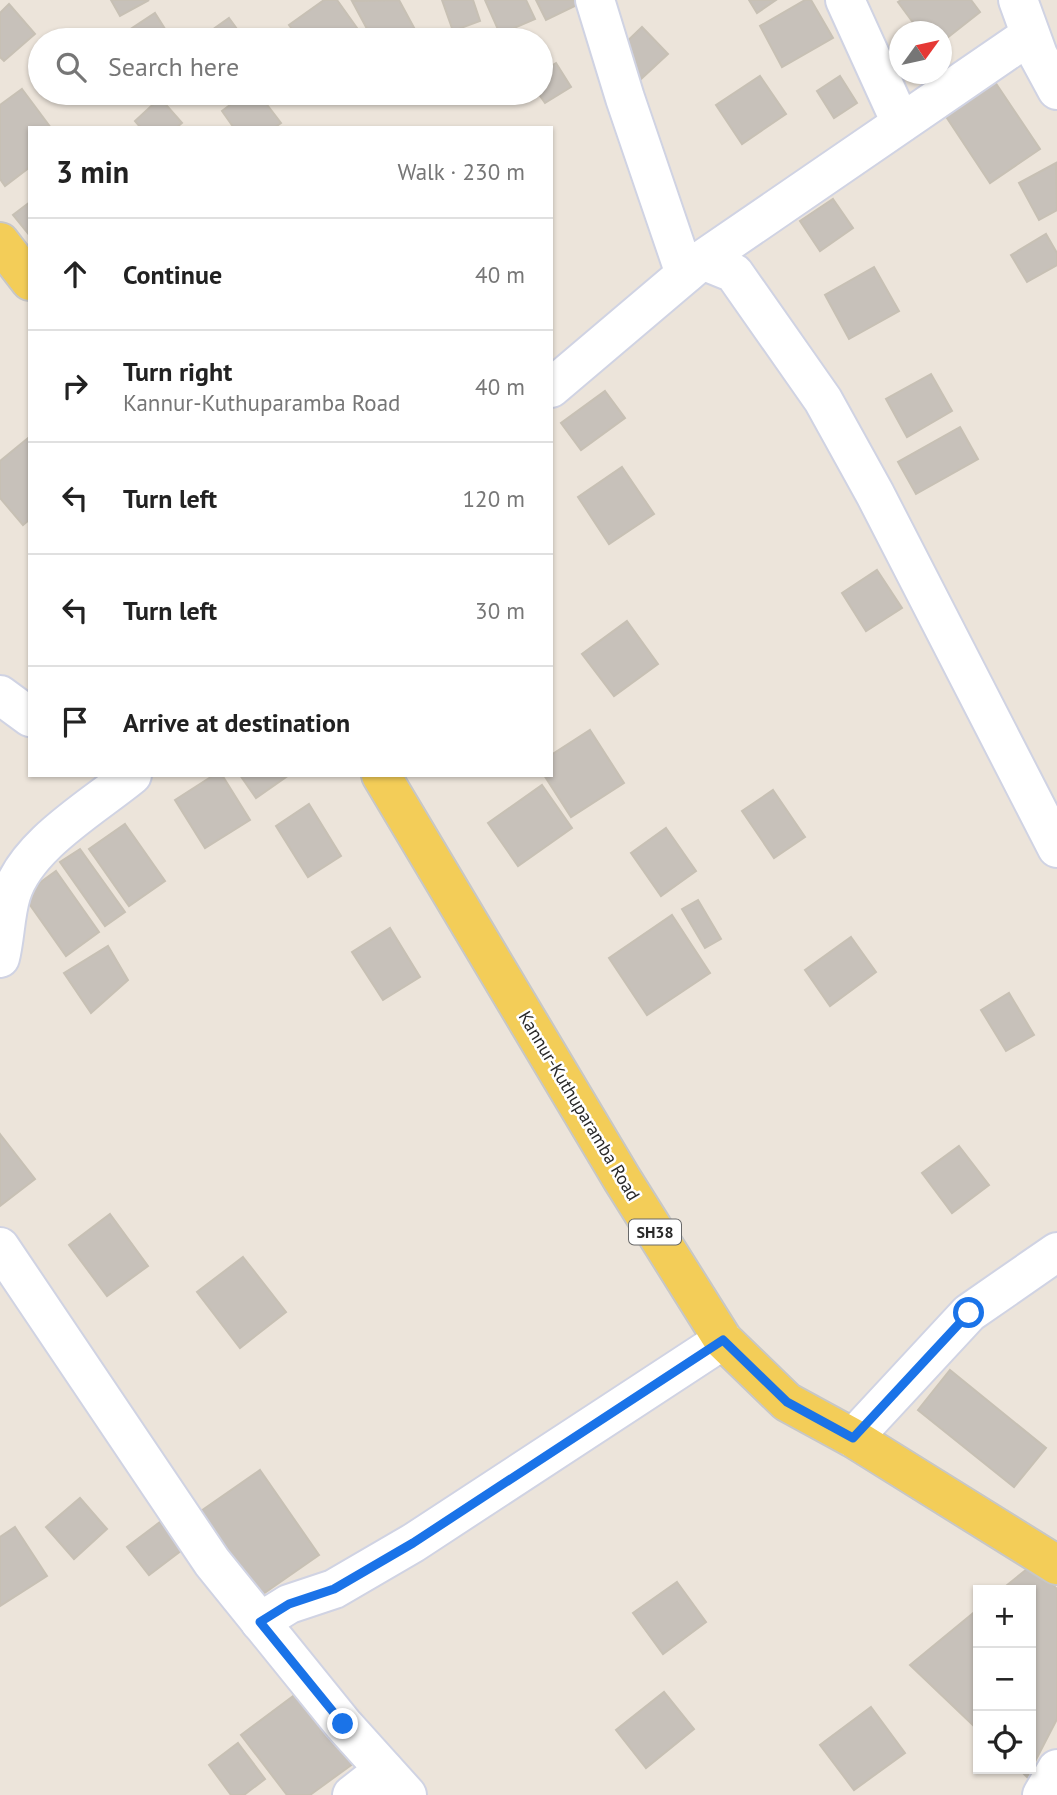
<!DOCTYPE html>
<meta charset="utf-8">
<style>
:root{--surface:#fff;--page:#f2f2f2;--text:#222;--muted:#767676;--line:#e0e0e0}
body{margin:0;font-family:"PT Sans",sans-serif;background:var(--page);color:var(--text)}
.controls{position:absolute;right:21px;bottom:21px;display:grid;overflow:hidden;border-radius:0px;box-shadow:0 2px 5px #0004}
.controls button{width:63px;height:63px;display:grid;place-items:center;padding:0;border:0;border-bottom:2px solid var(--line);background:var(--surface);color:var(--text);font:35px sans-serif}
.compass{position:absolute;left:889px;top:21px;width:63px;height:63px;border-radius:50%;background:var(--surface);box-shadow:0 2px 5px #0004;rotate:57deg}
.stop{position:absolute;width:21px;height:21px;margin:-16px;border:5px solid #1a73e8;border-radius:50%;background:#fff}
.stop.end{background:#1a73e8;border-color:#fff;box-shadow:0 2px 7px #0008}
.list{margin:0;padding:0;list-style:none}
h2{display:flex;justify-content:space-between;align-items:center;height:91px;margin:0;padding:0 28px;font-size:30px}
h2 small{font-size:23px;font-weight:400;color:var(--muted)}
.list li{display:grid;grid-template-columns:46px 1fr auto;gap:21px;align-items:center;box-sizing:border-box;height:112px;padding:0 28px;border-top:2px solid var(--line)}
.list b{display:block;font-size:26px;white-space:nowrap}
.list p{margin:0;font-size:23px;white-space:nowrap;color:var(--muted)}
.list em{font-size:23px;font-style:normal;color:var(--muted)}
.icon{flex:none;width:38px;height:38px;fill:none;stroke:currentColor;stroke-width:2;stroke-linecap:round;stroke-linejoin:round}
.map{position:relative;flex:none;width:1057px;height:1795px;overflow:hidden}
.search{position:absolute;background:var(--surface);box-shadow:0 2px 5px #0004;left:28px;top:28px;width:525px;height:77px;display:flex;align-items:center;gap:18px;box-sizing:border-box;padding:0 24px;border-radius:38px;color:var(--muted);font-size:26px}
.panel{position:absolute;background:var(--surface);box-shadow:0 2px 5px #0004;left:28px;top:126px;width:525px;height:651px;border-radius:0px}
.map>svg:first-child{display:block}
</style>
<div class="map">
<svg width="1057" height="1795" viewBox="0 0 1057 1795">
<rect width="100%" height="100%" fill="#ece4da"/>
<g fill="#c7c1ba" stroke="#c7c0b4" stroke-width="2">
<path d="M111,0H149L120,16Z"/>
<path d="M324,0H337L357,28L340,40H300L289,25Z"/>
<path d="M399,0L418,35L409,40H373L352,1Z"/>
<path d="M442,0H473L480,21L453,31Z"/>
<path d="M485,0H526L535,19L500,34Z"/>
<path d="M536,0H582L583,2L546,20Z"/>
<path d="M749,0H776L757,13Z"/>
<path d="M805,0H811L833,38L782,67L760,26Z"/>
<path d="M901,0H971L980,12L942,42V32H920L898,2Z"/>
<path d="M9,4L35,34L4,61L0,57V13Z"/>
<path d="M155,13L172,40H127L123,34Z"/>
<path d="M229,18L245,40H198Z"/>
<path d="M642,27L668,54L641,79L616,52Z"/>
<path d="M556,63L571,87L545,103L538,93H541V72Z"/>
<path d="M760,76L786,114L742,144L716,105Z"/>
<path d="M840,76L857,103L834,118L817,91Z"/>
<path d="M995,82L1040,149L990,183L945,115Z"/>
<path d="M22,89L51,128H30V167L5,186L0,179V105Z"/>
<path d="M246,93H258L281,123L274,128H234L222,111Z"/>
<path d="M160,98L182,123L176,128H141L135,121Z"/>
<path d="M1056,163L1057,210L1039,220L1019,183Z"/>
<path d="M833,199L853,228L820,251L800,221Z"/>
<path d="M30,202V236L13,215Z"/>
<path d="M1046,234L1057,253V265L1027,282L1011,255Z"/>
<path d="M874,267L899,311L849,339L825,295Z"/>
<path d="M931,374L952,411L907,437L886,399Z"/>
<path d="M605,391L625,418L581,450L561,423Z"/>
<path d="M960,427L978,459L916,494L898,462Z"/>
<path d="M28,438L30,440V519L23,525L0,498V461Z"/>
<path d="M622,467L654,514L609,544L578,497Z"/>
<path d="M877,570L902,608L866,631L842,593Z"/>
<path d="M627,621L658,664L614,696L582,654Z"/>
<path d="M590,730L624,783L571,817L544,775H551V755Z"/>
<path d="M214,775H222L250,820L205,848L175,800Z"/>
<path d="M240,775H289L256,798Z"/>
<path d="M542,785L572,828L518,866L488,823Z"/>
<path d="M773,790L805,837L774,858L742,811Z"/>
<path d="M309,804L341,856L308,877L276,826Z"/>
<path d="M125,824L165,881L129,906L89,849Z"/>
<path d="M666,828L696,871L661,896L631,853Z"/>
<path d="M80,849L125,912L105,926L60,862Z"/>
<path d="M56,871L99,932L66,956L23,895Z"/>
<path d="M698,900L721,939L705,948L682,909Z"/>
<path d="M672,915L710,973L647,1015L609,958Z"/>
<path d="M390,928L420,977L383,1000L352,952Z"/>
<path d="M851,937L876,972L830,1006L805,970Z"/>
<path d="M108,946L128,980L91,1013L64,973Z"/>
<path d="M1009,993L1034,1035L1006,1051L981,1010Z"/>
<path d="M0,1134L35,1179L0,1206Z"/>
<path d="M959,1146L989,1185L952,1213L922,1173Z"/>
<path d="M110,1214L148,1266L107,1296L69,1245Z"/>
<path d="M243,1257L286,1312L240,1348L197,1292Z"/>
<path d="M950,1370L1046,1448L1014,1487L918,1410Z"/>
<path d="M260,1470L319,1555L260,1596L201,1511Z"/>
<path d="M80,1498L107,1529L74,1559L46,1527Z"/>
<path d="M160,1522L182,1550L149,1575L127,1547Z"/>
<path d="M15,1527L47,1576L0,1606V1537Z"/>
<path d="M1032,1565L1057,1589V1719L1027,1777L1019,1769H1031V1590H1001Z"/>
<path d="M677,1582L706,1622L663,1654L633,1613Z"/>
<path d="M978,1609V1730L910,1665Z"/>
<path d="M300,1691L354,1763L310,1795H287L241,1735Z"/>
<path d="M664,1692L694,1729L646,1768L616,1730Z"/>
<path d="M871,1707L905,1753L854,1790L820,1745Z"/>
<path d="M238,1743L265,1779L244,1795H231L209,1765Z"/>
</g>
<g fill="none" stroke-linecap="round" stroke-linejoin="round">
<g stroke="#d0d3e3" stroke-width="42">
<g id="minor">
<path d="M595,0L625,98L685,274"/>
<path d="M845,0L901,123"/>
<path d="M1018,0L1038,55L1057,90"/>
<path d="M702,260L1030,35"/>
<path d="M551,388L702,260L734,273L823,400L875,494L1057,848"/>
<path d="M0,695L30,717"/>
<path d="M0,958C5,938 5,915 11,895C26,845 93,807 132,775"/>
<path d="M0,1247L212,1562L343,1724L407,1795"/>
<path d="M853,1438L969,1313L1057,1252"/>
<path d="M260,1622L289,1604L334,1589L413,1543L723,1340"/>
<path d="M352,1795L384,1770"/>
<path d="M1042,1795L1057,1769"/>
</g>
</g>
<g stroke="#c7c7c7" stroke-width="42">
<g id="major">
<path d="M0,242L30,281"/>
<path d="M381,775L622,1179L723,1340L787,1402L853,1438L1057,1565"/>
</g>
</g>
<use href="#minor" stroke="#fff" stroke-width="38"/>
<use href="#major" stroke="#f3cd58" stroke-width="38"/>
</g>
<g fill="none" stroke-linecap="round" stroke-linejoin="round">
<path stroke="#1a73e8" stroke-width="9" d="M343,1724L260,1622L289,1604L334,1589L413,1543L723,1340L787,1402L853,1438L969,1313"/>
</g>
<g text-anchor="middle" stroke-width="5" stroke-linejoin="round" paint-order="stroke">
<rect fill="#fff" stroke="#696969" stroke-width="2" x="629" y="1219.5" width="52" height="25" rx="5"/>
<g font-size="16" font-weight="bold" fill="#292929">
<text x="655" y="1238">SH38</text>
</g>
<g font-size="18" fill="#292929" stroke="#fff">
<text transform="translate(579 1106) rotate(59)" y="6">Kannur-Kuthuparamba Road</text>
</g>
</g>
</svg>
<div class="controls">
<button>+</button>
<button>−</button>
<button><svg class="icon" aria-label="locate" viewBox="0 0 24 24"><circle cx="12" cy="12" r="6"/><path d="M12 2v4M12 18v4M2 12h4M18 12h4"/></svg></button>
</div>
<svg class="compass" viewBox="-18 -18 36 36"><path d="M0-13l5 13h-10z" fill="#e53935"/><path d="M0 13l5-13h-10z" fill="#767676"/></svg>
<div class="stop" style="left:969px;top:1313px"></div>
<div class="stop end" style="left:343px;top:1724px"></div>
<div class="search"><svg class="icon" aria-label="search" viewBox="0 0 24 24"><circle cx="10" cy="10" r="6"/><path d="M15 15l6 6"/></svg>Search here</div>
<section class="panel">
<h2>3 min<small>Walk · 230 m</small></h2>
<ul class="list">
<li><svg class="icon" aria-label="ahead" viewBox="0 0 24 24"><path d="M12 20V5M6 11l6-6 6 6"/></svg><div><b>Continue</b></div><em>40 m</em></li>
<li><svg class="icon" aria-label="right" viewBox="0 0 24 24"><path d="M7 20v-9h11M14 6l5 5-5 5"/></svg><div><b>Turn right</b><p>Kannur-Kuthuparamba Road</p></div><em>40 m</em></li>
<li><svg class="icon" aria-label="left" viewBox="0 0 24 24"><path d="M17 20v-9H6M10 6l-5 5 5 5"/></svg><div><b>Turn left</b></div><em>120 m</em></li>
<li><svg class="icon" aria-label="left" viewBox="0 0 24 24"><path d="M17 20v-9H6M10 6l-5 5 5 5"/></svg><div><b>Turn left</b></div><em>30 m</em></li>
<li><svg class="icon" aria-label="arrive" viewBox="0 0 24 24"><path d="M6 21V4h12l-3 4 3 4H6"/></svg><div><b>Arrive at destination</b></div></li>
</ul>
</section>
</div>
